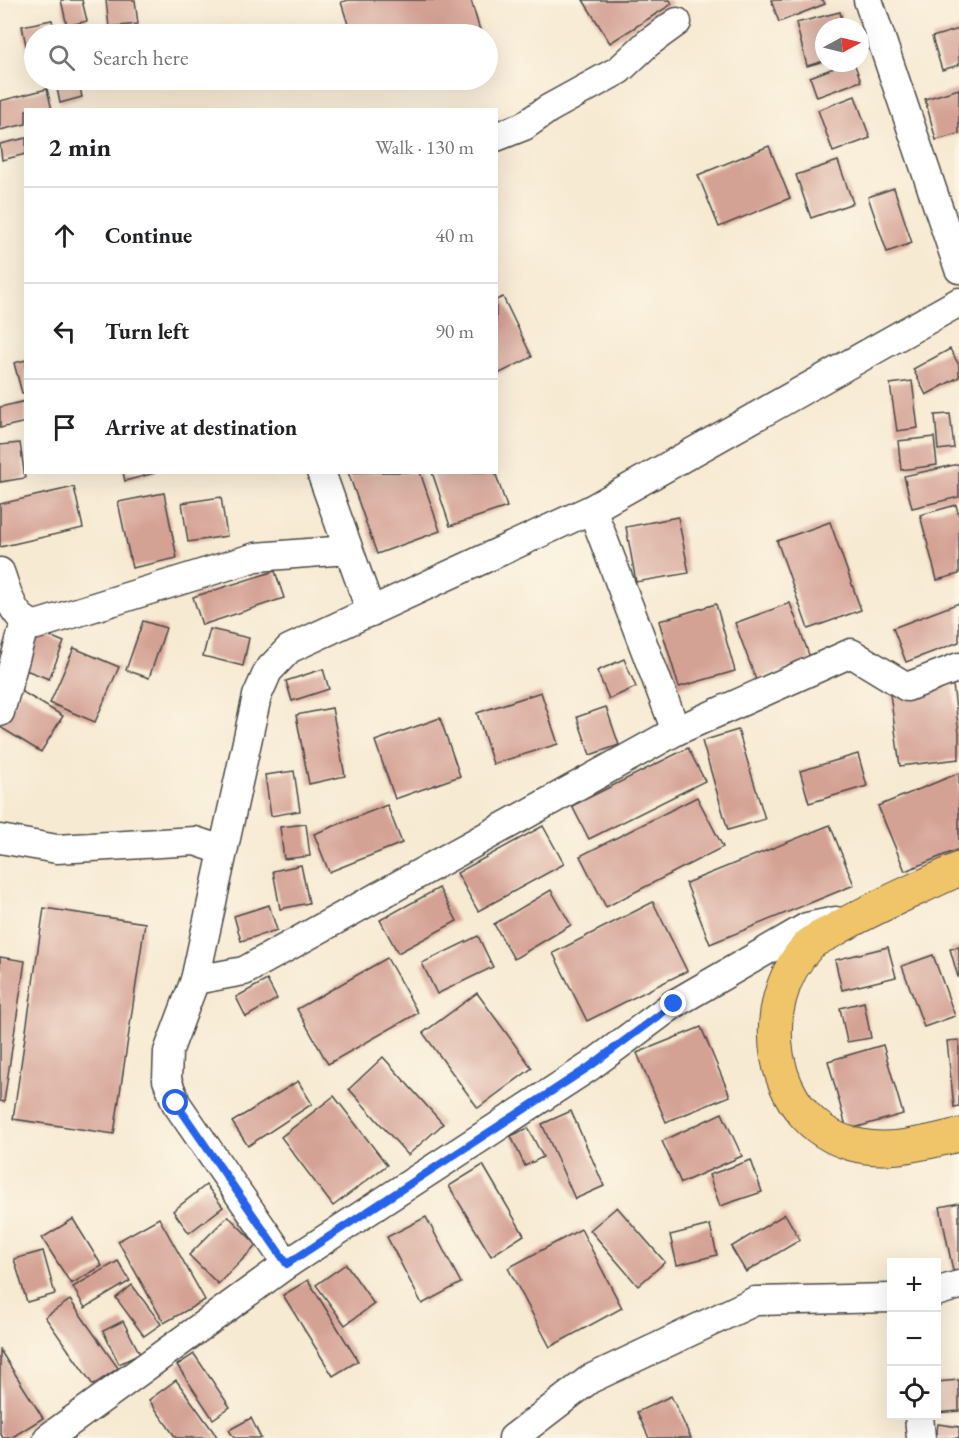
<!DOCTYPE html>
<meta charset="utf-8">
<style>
:root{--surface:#fff;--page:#f6f6f6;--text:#202124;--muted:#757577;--line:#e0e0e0}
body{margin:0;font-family:"EB Garamond",serif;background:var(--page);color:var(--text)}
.controls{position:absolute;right:18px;bottom:18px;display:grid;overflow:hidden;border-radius:0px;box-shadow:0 6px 24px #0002}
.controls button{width:54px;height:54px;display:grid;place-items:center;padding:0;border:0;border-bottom:2px solid var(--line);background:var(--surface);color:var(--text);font:30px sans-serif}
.compass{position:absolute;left:815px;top:18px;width:54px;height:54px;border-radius:50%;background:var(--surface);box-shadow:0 6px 24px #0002;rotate:83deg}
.stop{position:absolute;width:18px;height:18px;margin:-14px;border:4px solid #2563eb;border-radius:50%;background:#fff}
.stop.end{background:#2563eb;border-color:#fff;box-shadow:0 2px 6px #0008}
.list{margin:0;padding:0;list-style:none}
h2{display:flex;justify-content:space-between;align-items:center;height:78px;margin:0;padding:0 24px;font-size:26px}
h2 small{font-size:20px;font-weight:400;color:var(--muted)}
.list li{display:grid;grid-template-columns:39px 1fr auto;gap:18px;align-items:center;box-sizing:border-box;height:96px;padding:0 24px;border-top:2px solid var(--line)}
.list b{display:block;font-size:22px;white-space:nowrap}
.list em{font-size:20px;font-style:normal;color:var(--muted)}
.icon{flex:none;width:33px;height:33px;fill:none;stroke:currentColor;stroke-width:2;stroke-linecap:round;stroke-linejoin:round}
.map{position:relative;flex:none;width:959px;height:1438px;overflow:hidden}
.search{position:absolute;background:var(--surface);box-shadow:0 6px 24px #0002;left:24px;top:24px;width:474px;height:66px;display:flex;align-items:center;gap:15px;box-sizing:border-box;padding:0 21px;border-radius:33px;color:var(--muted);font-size:22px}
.panel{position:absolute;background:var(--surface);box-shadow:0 6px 24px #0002;left:24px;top:108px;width:474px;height:366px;border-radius:0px}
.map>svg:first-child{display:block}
</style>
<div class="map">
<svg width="959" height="1438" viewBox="0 0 959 1438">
<rect width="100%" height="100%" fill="#fcf5e5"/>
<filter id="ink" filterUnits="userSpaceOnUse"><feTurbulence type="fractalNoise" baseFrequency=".0167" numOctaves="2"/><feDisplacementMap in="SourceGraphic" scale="12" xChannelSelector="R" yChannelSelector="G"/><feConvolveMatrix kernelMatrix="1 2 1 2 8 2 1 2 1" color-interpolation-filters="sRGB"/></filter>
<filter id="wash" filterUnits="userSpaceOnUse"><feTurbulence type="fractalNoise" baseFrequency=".008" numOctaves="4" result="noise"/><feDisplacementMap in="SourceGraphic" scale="24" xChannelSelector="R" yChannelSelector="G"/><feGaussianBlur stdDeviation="1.35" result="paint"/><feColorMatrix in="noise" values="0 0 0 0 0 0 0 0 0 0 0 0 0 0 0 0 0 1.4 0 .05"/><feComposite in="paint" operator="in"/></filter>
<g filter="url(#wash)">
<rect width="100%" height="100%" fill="#f7ead3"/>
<g id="blocks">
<g fill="#d4a295">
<path d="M61,0H82L87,21L67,26Z"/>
<path d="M106,0H135L138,24L109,27Z"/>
<path d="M349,0H471L481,34H351L341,2Z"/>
<path d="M583,0H670L672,4L610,43Z"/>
<path d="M771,0H823L825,4L779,22Z"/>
<path d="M840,12L844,27H824V61L807,66L796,23Z"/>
<path d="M52,20L55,34H34V54L28,55L22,26Z"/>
<path d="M959,29V65L942,70L932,37Z"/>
<path d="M847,63H854L861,81L817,97L810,77Z"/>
<path d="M71,80H78L82,97L60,103L56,83Z"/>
<path d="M47,89L52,110H26V124L0,130V101Z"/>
<path d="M959,89V134L936,140L925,99Z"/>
<path d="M855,96L870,138L833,152L818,110Z"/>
<path d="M26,138V154L2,160L0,144Z"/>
<path d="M769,146L790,198L719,227L698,175Z"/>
<path d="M838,161L853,203L811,218L796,175Z"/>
<path d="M894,188L912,243L887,252L868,197Z"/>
<path d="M503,297L532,357L496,375V300Z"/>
<path d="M950,349L959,365V377L926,395L913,369Z"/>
<path d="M26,360V392L22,393L14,363Z"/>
<path d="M912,381L918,428L897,431L890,384Z"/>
<path d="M26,401V422L0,428V407Z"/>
<path d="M950,414L954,448L938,450L935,415Z"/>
<path d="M934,437L937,465L901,470L898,441Z"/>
<path d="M20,443L25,478L0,482V445Z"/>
<path d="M959,464V497L912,508L904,476Z"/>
<path d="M123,472H155V473L125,481Z"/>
<path d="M348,472H420L440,531L377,554Z"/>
<path d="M432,472H495L507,507L450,526Z"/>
<path d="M74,487L83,528L0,547V504Z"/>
<path d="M164,493L177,558L132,568L118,502Z"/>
<path d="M221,497L227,536L188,542L182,503Z"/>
<path d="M956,505L959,516V574L937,580L920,515Z"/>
<path d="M678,517L689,573L636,582L626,527Z"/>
<path d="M830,522L861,610L808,629L777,541Z"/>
<path d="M275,571L284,598L202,625L193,597Z"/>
<path d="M790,603L811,660L756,680L735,623Z"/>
<path d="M959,603V642L906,662L893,628Z"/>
<path d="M716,604L735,671L679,687L659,621Z"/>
<path d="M143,621L166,628L149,678L126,670Z"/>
<path d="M33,629L64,642L49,679L18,667Z"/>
<path d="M210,629L249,638L243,666L203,656Z"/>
<path d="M74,648L119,667L95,722L50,703Z"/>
<path d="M624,659L636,687L609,699L597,671Z"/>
<path d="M323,669L329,689L292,701L286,681Z"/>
<path d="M953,685L959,733V759L900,766L890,694Z"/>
<path d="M21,691L63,716L41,752L0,727Z"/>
<path d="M541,692L558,744L493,764L477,713Z"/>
<path d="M606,707L619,745L590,755L577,717Z"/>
<path d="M332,708L345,776L309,784L296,715Z"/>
<path d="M440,718L460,776L395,799L375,741Z"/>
<path d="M738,730L765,819L728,830L702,741Z"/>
<path d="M688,748L705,781L589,839L572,806Z"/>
<path d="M858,754L867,786L809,803L800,771Z"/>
<path d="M294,771L300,811L271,816L265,775Z"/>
<path d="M959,773V849L905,871L878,806Z"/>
<path d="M697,797L723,847L606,907L580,856Z"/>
<path d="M387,805L402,843L329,872L314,834Z"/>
<path d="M306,824L310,856L284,859L280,827Z"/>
<path d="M830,825L854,885L710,944L686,883Z"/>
<path d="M543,826L564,864L478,911L457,873Z"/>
<path d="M301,865L309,903L280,909L273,871Z"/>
<path d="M439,888L457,921L398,953L380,920Z"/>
<path d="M551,890L571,925L514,959L494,924Z"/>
<path d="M653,902L687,971L587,1021L553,953Z"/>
<path d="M269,905L277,930L241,941L234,916Z"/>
<path d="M44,908L145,923L114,1134L13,1119Z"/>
<path d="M478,936L493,967L437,994L422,963Z"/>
<path d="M888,947L896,977L842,990L835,960Z"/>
<path d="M959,947V977H958L950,949Z"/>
<path d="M933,955L955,1016L924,1027L902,966Z"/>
<path d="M0,957L25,961L4,1102L0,1101Z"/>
<path d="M387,958L418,1013L328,1064L297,1009Z"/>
<path d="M267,980L277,999L246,1017L236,997Z"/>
<path d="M477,993L532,1068L478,1108L423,1033Z"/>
<path d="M864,1002L871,1038L847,1042L840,1008Z"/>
<path d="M701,1027L730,1096L666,1122L637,1053Z"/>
<path d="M959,1040V1106L954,1107L947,1041Z"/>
<path d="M883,1045L903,1114L847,1130L828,1061Z"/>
<path d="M383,1057L443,1124L408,1155L349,1089Z"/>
<path d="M298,1081L312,1104L248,1146L232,1122Z"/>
<path d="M334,1096L387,1165L333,1206L281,1137Z"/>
<path d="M571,1111L604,1186L575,1199L542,1124Z"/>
<path d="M722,1113L742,1156L681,1183L662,1141Z"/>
<path d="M528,1128L543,1157L525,1166L511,1136Z"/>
<path d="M751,1160L762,1192L720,1206L709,1175Z"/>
<path d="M483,1165L524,1235L491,1256L449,1186Z"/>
<path d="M206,1185L223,1207L189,1233L173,1211Z"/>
<path d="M959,1203V1270L953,1271L940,1207Z"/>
<path d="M617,1207L665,1262L638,1286L590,1230Z"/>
<path d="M785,1214L800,1240L746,1272L731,1247Z"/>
<path d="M228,1216L257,1245L218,1284L189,1255Z"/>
<path d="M426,1217L461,1283L422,1304L387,1237Z"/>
<path d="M159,1218L205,1300L164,1323L118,1241Z"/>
<path d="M73,1219L102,1266L71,1284L42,1238Z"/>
<path d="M710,1225L717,1255L677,1265L670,1235Z"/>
<path d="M581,1229L622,1308L550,1347L508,1268Z"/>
<path d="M43,1251L55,1294L27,1302L14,1259Z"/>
<path d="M118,1261L130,1281L85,1308L73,1287Z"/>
<path d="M346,1264L374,1304L345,1325L316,1285Z"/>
<path d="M308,1280L358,1361L333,1376L283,1295Z"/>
<path d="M132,1285L161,1324L144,1336L116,1298Z"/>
<path d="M70,1300L118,1368L93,1385L45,1317Z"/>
<path d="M123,1321L140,1354L119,1364L103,1331Z"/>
<path d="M0,1350L43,1418L11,1438H3L0,1433Z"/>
<path d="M194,1354L230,1407L213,1419L177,1365Z"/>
<path d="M176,1380L218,1438H176L149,1400Z"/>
<path d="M959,1380V1411L936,1413V1382Z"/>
<path d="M671,1396L691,1438H649L637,1412Z"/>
<path d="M251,1418L261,1438H234L229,1430Z"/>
<path d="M938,1424L959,1427V1438H936Z"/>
</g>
</g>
</g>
<g filter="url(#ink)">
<use href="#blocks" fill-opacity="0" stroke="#4a4844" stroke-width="1.5"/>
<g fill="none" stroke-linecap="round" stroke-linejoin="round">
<g stroke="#4a4844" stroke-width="31">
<g id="minor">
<path d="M868,0L959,269"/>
<path d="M496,137L524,126L548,109L619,70L648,43L677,22"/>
<path d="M321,472L371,612"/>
<path d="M592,509L676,731"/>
<path d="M0,572C8,593 12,620 36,625L256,557L347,550"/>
<path d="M0,712L25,623"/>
<path d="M0,839L57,849L195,841L222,850"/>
<path d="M195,980L244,971L676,731L851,653L907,687L959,667"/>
<path d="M287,1264L176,1103L167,1080L168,1052L195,980L257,696L268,671L289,649L592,509L959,302"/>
<path d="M936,1292L959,1285"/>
<path d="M919,1416L921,1438"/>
<path d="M48,1438L287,1264L589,1067L674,1004L807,927L836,921"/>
<path d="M513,1438L590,1379L755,1301L892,1298"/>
</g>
</g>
<g stroke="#4a4844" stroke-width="35">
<path id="primary" d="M959,869C918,889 876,906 836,929C828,934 816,938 809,945C752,1004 768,1121 852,1144C888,1154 923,1143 959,1135"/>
</g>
<use href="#minor" stroke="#fff" stroke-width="28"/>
<use href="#primary" stroke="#f0c469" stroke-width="33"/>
</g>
</g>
<g fill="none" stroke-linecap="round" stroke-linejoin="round" filter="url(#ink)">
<path stroke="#2563eb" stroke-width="8" d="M176,1103L287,1264L589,1067L674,1004"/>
</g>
</svg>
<div class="controls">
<button>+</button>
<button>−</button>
<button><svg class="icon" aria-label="locate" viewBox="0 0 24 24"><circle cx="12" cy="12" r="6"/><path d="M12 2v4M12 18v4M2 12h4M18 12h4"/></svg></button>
</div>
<svg class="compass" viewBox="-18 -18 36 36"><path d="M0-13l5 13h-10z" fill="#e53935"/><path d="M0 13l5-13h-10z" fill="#757577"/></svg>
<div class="stop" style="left:176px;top:1103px"></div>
<div class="stop end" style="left:674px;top:1004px"></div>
<div class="search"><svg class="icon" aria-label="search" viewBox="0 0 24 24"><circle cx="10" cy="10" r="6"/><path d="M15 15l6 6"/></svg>Search here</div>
<section class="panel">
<h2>2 min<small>Walk · 130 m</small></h2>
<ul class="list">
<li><svg class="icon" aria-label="ahead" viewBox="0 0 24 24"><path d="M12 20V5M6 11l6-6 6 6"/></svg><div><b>Continue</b></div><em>40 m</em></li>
<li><svg class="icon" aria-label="left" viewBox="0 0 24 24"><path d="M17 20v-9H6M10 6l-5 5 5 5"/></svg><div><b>Turn left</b></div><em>90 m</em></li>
<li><svg class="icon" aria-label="arrive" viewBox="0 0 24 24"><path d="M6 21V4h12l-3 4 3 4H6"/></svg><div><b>Arrive at destination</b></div></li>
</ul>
</section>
</div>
